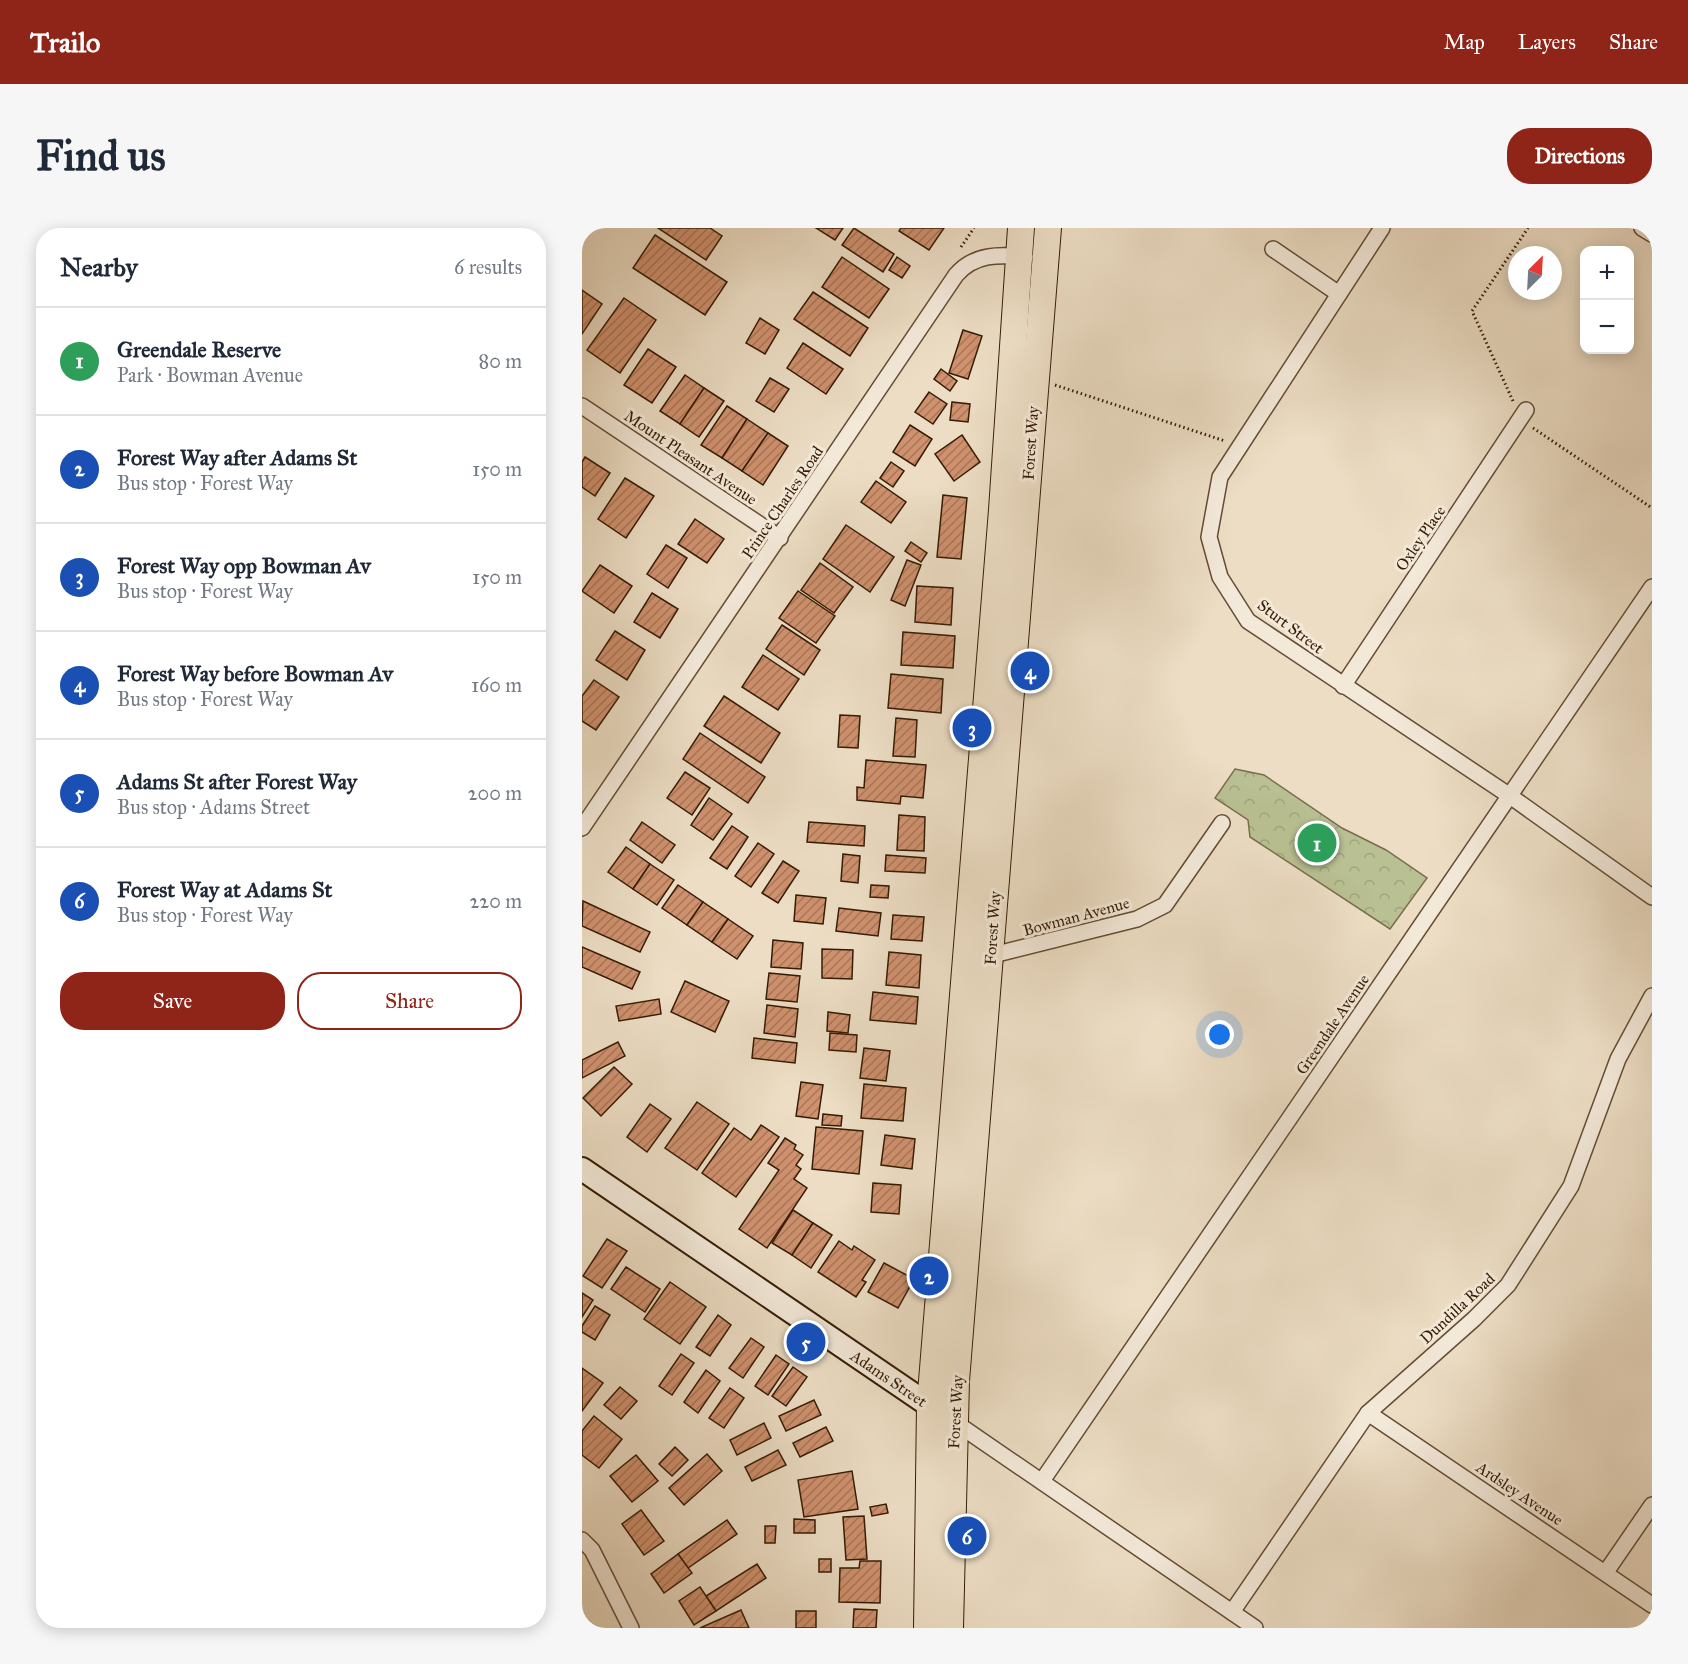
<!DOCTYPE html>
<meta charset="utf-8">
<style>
:root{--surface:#fff;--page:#f6f6f7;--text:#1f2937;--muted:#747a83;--line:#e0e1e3;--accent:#8f2418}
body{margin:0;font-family:"IM FELL Great Primer",serif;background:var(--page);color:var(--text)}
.controls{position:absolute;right:18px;top:18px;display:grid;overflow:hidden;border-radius:12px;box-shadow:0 3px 15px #0003}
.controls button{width:54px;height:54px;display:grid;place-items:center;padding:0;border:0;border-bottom:2px solid var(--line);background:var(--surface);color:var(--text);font:30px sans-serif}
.compass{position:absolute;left:926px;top:18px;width:54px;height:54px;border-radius:50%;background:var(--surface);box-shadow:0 3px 15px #0003;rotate:24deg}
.you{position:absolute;left:638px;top:807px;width:21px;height:21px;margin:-15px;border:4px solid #fff;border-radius:50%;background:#1a73e8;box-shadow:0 0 0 9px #1a73e833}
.badge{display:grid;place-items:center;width:39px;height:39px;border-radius:50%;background:var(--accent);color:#fff;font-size:20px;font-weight:700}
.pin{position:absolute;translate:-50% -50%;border:3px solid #fff;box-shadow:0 2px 6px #0006}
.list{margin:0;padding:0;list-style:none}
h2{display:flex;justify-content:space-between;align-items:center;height:78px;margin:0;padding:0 24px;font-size:26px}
h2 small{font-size:20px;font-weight:400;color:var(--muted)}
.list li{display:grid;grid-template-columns:39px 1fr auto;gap:18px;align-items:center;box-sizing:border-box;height:108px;padding:0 24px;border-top:2px solid var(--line)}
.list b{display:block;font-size:22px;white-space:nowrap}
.list p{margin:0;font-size:20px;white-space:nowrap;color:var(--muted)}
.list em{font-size:20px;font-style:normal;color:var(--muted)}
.actions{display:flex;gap:12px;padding:18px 24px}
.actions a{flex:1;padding:14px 0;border:2px solid var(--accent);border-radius:24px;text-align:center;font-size:21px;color:var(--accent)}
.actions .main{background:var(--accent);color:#fff}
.map{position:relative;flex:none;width:1070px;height:1400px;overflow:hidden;border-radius:24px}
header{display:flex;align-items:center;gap:36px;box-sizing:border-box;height:84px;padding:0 30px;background:var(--accent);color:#fff}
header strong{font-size:28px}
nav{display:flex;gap:33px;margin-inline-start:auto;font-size:21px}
.intro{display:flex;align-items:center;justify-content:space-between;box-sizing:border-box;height:144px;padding:0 36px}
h1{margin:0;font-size:42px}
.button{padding:15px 27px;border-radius:24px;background:var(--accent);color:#fff;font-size:21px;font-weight:700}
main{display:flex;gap:36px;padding:0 36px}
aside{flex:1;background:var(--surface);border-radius:24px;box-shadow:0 3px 15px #0003}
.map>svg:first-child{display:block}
</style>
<header>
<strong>Trailo</strong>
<nav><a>Map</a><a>Layers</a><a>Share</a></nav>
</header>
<div class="intro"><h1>Find us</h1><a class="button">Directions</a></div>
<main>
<aside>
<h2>Nearby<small>6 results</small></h2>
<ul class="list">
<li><span class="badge" style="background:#2e9e5b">1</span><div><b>Greendale Reserve</b><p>Park · Bowman Avenue</p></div><em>80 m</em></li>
<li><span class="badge" style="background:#1a4fb4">2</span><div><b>Forest Way after Adams St</b><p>Bus stop · Forest Way</p></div><em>150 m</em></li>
<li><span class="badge" style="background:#1a4fb4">3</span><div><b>Forest Way opp Bowman Av</b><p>Bus stop · Forest Way</p></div><em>150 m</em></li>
<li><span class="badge" style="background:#1a4fb4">4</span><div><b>Forest Way before Bowman Av</b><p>Bus stop · Forest Way</p></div><em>160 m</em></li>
<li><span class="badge" style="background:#1a4fb4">5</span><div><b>Adams St after Forest Way</b><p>Bus stop · Adams Street</p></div><em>200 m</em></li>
<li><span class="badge" style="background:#1a4fb4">6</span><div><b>Forest Way at Adams St</b><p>Bus stop · Forest Way</p></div><em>220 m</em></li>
</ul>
<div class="actions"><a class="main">Save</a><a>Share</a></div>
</aside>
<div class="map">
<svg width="1070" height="1400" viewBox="0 0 1070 1400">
<defs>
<pattern id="park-crowns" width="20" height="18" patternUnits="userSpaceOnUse" patternTransform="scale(1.5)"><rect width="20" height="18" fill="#b9c093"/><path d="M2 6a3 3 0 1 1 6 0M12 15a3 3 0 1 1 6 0" fill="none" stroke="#a0a47d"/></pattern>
<pattern id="building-hatch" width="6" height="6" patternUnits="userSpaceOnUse" patternTransform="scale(1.5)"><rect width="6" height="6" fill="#cf916e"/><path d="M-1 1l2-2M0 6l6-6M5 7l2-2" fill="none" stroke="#a97658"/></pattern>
</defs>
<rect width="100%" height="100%" fill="#ecddc4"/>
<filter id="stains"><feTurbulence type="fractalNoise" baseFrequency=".00333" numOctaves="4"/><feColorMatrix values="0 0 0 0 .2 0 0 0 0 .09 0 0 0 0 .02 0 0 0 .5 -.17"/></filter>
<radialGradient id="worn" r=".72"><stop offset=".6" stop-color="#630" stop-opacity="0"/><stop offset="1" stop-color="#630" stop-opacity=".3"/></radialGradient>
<path fill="url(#park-crowns)" stroke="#786e4c" stroke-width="1.5" d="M653,541L682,547L760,600L804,622L845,650L808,701L668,609L666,592L633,570Z"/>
<g fill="url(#building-hatch)" stroke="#361c04" stroke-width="1.5">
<path d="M76,0H128L140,8L124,32Z"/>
<path d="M234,0H261L253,12Z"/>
<path d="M272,0L312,26L301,44L260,17Z"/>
<path d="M319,0H362L347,22L317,3Z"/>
<path d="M73,7L145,54L123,87L51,40Z"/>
<path d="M260,29L307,61L287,90L240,59Z"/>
<path d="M315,29L328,38L320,50L307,42Z"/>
<path d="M0,62L20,76L0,106Z"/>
<path d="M231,64L286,100L268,128L212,91Z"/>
<path d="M42,70L74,92L38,145L5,122Z"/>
<path d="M178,90L197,102L183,126L164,115Z"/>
<path d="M381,102L400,108L386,151L367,145Z"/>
<path d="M221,115L261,141L244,166L205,140Z"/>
<path d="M66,121L94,139L70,175L42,157Z"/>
<path d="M359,141L375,153L368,163L352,151Z"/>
<path d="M103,147L122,160L98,196L78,183Z"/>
<path d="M188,150L207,161L192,184L174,173Z"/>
<path d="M122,160L142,173L117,209L98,196Z"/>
<path d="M347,164L365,176L351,196L333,184Z"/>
<path d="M370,174L388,176L386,194L368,192Z"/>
<path d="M145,178L165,191L140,230L119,217Z"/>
<path d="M165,191L186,205L160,243L140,230Z"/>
<path d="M328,197L350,211L333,238L311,224Z"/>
<path d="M186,205L206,218L181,257L160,243Z"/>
<path d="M380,207L398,234L372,253L353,226Z"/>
<path d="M3,229L28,245L13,268L0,259V234Z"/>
<path d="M309,234L322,243L311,259L298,250Z"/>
<path d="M43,250L72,268L44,310L16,291Z"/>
<path d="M294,253L324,274L309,295L279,274Z"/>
<path d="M361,267L385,270L379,331L355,329Z"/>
<path d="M113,291L142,311L125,335L96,316Z"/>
<path d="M264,297L312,329L288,364L241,331Z"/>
<path d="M329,314L345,325L339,334L323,323Z"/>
<path d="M84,317L105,330L86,360L65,346Z"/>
<path d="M325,332L339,337L323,378L309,372Z"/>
<path d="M238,335L271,359L252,385L219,362Z"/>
<path d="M18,337L50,358L32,385L0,363Z"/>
<path d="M335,358L371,360L369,397L333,394Z"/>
<path d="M216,363L253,388L234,415L197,390Z"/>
<path d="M70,365L96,381L78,410L52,394Z"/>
<path d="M200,397L238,422L222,447L184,421Z"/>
<path d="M33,403L63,422L45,452L14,432Z"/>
<path d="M321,404L373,408L371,440L319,437Z"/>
<path d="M181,427L217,451L196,482L160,459Z"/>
<path d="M309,446L361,451L359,485L306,480Z"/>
<path d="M12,452L37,469L14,502L0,493V468Z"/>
<path d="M142,468L198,505L179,535L122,498Z"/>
<path d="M258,487L278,488L276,520L256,519Z"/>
<path d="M314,490L335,492L333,529L311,528Z"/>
<path d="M118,505L183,549L166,575L101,531Z"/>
<path d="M284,532L344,537L341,570L319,568L318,576L275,572V559L282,560Z"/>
<path d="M103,544L128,560L110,587L85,570Z"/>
<path d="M127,570L150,586L131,612L109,597Z"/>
<path d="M317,587L343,589L342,623L315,622Z"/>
<path d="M60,594L93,617L80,635L48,612Z"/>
<path d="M227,594L283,598L282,618L225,614Z"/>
<path d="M150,598L166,609L145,641L128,630Z"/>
<path d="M176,615L192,626L169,659L153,648Z"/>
<path d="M44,619L68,636L51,661L26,644Z"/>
<path d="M261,626L278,628L276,655L259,653Z"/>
<path d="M304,627L344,630L343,645L303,643Z"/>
<path d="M201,633L217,643L196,675L180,665Z"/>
<path d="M68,636L92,652L75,677L51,661Z"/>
<path d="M96,657L121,674L105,697L80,680Z"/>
<path d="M289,657L307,658L306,670L288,669Z"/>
<path d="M214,667L244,670L241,696L212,693Z"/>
<path d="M1,673L68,704L58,724L0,698Z"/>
<path d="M121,674L146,691L130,714L105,697Z"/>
<path d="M257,680L299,685L296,708L254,703Z"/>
<path d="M311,687L342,689L340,713L309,711Z"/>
<path d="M146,691L171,708L155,731L130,714Z"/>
<path d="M191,712L221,715L219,741L189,739Z"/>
<path d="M0,719L58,744L50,761L0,739Z"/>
<path d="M240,721L271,722L270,751L240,750Z"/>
<path d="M307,724L339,727L337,760L304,757Z"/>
<path d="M187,745L218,748L215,774L184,771Z"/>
<path d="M103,753L147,773L133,804L89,784Z"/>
<path d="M291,764L336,769L334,796L288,792Z"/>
<path d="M77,771L79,786L37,793L34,778Z"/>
<path d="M185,777L216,781L213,809L182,805Z"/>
<path d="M246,784L268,787L266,805L245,803Z"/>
<path d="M248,805L275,807L274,824L247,822Z"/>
<path d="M172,810L215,815L213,835L170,830Z"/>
<path d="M36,814L43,828L0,850V832Z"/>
<path d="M282,820L308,823L304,853L278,850Z"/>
<path d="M32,839L50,856L19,888L1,870Z"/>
<path d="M219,854L241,857L236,891L214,888Z"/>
<path d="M282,856L324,860L321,893L279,890Z"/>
<path d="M115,874L147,896L115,942L83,920Z"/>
<path d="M68,876L89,891L65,924L45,909Z"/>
<path d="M241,886L260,888L259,898L240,897Z"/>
<path d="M179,897L197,909L154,969L120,945L152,900L169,912Z"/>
<path d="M234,899L281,903L277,946L230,941Z"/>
<path d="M303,907L333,911L330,941L299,937Z"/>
<path d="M203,910L214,917L212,921L221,927L214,937L219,941L212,951L225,960L185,1020L157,1001L197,942L186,935Z"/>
<path d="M291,955L319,957L317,986L289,984Z"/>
<path d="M211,982L231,995L210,1027L190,1015Z"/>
<path d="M231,995L250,1007L229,1040L210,1027Z"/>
<path d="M25,1011L45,1023L20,1060L1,1048Z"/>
<path d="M257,1013L270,1022L272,1018L293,1032L280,1052L284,1054L274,1069L236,1044Z"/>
<path d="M302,1035L332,1051L316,1080L286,1064Z"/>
<path d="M44,1039L78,1061L63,1084L29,1061Z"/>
<path d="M88,1054L124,1079L98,1116L62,1091Z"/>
<path d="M0,1065L11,1072L0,1089Z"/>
<path d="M13,1078L28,1087L13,1112L0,1104V1098Z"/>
<path d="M136,1087L149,1097L128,1128L114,1119Z"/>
<path d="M169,1110L182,1119L161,1150L147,1140Z"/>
<path d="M99,1126L112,1135L90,1167L77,1158Z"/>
<path d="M194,1127L207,1136L186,1167L173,1158Z"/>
<path d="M211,1139L225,1149L204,1178L190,1168Z"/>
<path d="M0,1140L21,1155L0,1183Z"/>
<path d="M124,1142L138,1153L116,1185L102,1174Z"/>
<path d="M38,1159L55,1173L39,1191L22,1177Z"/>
<path d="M148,1160L162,1170L142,1200L127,1190Z"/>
<path d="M232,1172L239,1187L204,1203L197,1188Z"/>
<path d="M12,1188L40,1211L17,1240L0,1227V1203Z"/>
<path d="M182,1195L189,1210L155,1227L148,1212Z"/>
<path d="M244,1199L251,1213L218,1229L211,1215Z"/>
<path d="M93,1219L106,1232L90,1248L77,1236Z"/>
<path d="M196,1222L204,1237L170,1253L163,1239Z"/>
<path d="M125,1226L140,1243L102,1277L87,1260Z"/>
<path d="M54,1227L76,1253L50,1274L28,1248Z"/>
<path d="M270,1243L276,1281L222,1289L216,1252Z"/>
<path d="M304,1276L306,1285L290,1288L288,1279Z"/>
<path d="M59,1282L82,1313L62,1327L40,1296Z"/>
<path d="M282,1288L285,1331L264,1332L261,1289Z"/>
<path d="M212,1291L233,1292V1305H212Z"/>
<path d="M145,1292L155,1306L106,1340L96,1326Z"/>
<path d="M183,1298H194L193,1315H183Z"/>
<path d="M96,1326L110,1345L82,1365L69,1346Z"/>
<rect x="237" y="1331" width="12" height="13"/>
<path d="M278,1333H299L298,1375L257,1374L258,1340H277Z"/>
<path d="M175,1336L184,1350L134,1383L124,1368Z"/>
<path d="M118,1359L134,1383L112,1397L97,1373Z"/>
<path d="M272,1381L295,1382L294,1400H271Z"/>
<path d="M159,1382L167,1400H118Z"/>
<rect x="214" y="1383" width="20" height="17"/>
</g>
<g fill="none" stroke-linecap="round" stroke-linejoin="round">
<g stroke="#644c34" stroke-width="18">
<g id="street">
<path d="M800,0L638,249L627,309L638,349L666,393L928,568L1070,669"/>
<path d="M1060,0L1070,6"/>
<path d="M691,21L757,66"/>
<path d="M0,178L198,310"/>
<path d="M761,458L944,182"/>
<path d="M0,600L374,47C392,26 417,26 443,29"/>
<path d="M403,729L555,691L583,677L640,595"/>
<path d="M786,1185L1070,1377"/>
<path d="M371,1193L673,1400"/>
<path d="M460,1253L1070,359"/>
<path d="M0,1312L10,1322L49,1400"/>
<path d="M1024,1344L1070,1277"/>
<path d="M650,1384L786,1185L892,1091L926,1057L989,958L1036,831L1070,768"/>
</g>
</g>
<g stroke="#361c04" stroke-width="26">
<path id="secondary" d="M0,941L360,1186"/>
</g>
<g stroke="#361c04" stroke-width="28">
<g id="primary">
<path d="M345,1400L348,1178L420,282L439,0"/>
<path d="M368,1400L374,1153L466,0"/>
</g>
</g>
<g stroke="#361c04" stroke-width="3" stroke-dasharray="1.5 3" stroke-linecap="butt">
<path d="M379,19L392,0"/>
<path d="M473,157L643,213"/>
<path d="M931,173L890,83L946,0"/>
<path d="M951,200L1070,280"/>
</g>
<use href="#street" stroke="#f3e9d9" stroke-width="15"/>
<use href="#secondary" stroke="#f3e9d9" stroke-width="22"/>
<use href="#primary" stroke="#ecddc4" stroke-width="26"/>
</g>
<g text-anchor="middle" stroke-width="6" stroke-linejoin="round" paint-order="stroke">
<g font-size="16" fill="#361c04" stroke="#f3e9d9">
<text transform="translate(448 215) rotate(-86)" y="6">Forest Way</text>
<text transform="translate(109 229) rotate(34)" y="6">Mount Pleasant Avenue</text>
<text transform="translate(200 274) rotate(-56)" y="6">Prince Charles Road</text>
<text transform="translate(838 310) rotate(-56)" y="6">Oxley Place</text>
<text transform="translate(709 398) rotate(37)" y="6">Sturt Street</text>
<text transform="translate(494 688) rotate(-15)" y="6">Bowman Avenue</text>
<text transform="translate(410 700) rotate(-86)" y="6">Forest Way</text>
<text transform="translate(750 796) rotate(-56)" y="6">Greendale Avenue</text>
<text transform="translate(875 1080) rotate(-43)" y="6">Dundilla Road</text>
<text transform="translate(307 1150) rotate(34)" y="6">Adams Street</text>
<text transform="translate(373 1184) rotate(-87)" y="6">Forest Way</text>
<text transform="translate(938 1265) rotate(34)" y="6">Ardsley Avenue</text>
</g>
</g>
<rect width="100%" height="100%" filter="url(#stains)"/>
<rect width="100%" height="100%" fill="url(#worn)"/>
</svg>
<div class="controls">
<button>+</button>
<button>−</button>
</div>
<svg class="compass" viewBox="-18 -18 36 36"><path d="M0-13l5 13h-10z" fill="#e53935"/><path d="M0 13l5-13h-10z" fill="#747a83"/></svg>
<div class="you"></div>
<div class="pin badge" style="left:735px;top:615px;background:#2e9e5b">1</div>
<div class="pin badge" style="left:347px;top:1048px;background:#1a4fb4">2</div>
<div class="pin badge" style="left:390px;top:500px;background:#1a4fb4">3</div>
<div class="pin badge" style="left:448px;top:443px;background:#1a4fb4">4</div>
<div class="pin badge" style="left:224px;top:1114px;background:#1a4fb4">5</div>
<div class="pin badge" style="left:385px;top:1308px;background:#1a4fb4">6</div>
</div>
</main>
